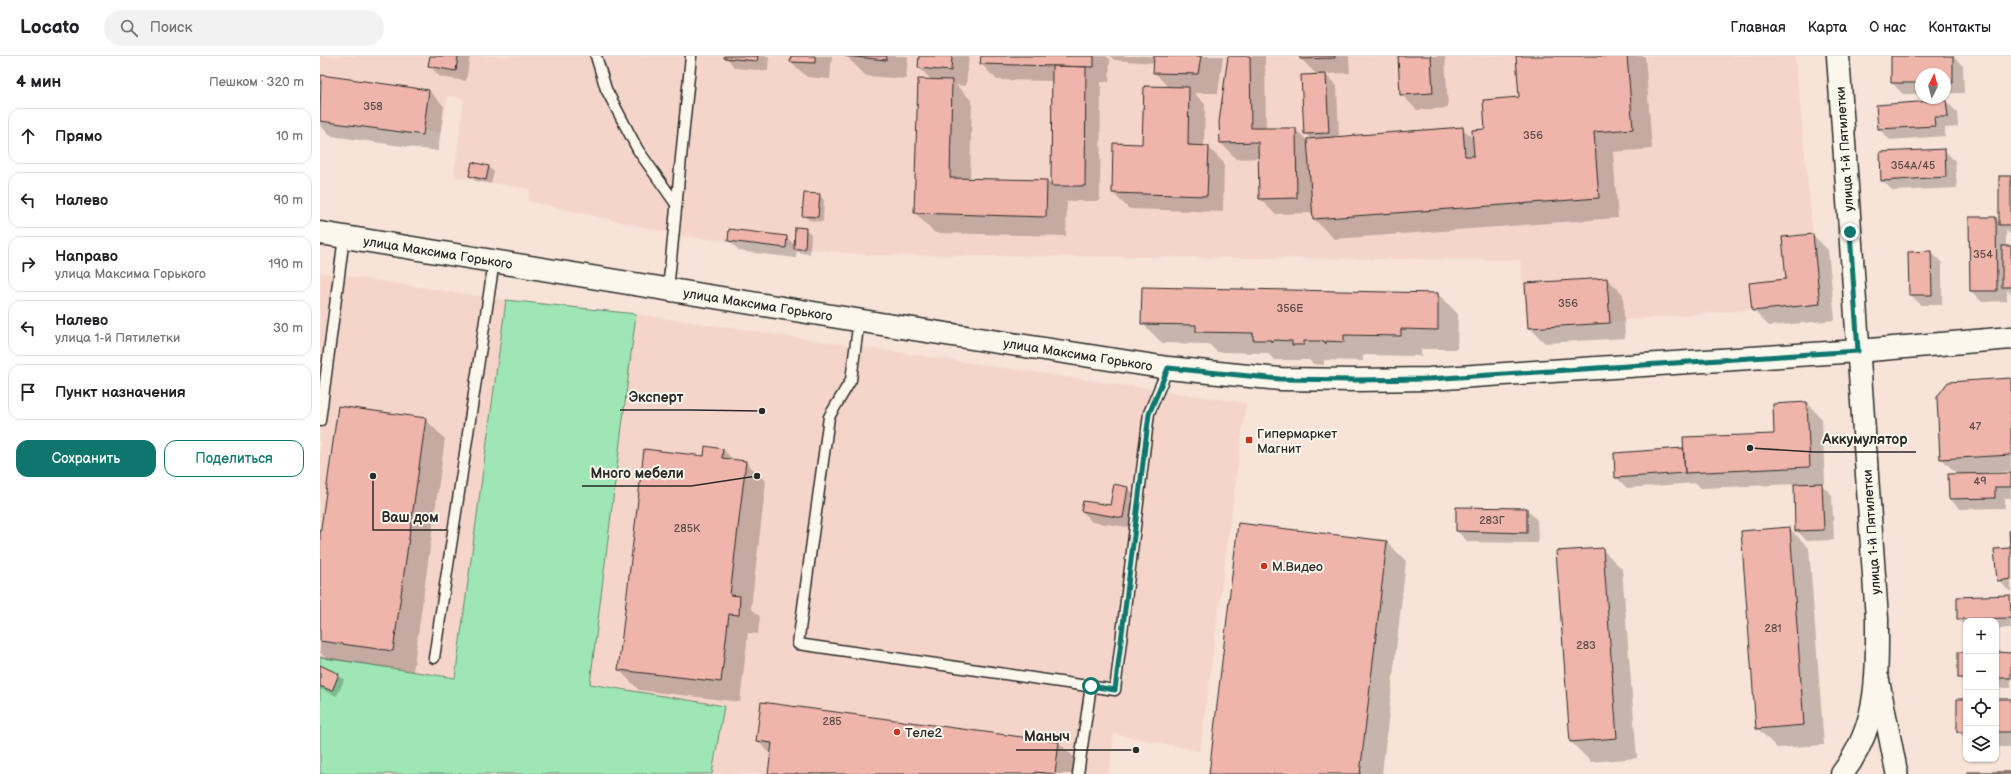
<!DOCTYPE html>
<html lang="ru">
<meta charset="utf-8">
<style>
:root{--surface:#fff;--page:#f2f2f2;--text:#202124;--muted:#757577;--line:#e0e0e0;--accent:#0f766e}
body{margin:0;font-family:"Balsamiq Sans",sans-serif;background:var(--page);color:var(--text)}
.controls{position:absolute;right:12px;bottom:12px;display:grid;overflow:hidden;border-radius:8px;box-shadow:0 1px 3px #0004}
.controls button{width:36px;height:36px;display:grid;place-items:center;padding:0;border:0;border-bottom:1px solid var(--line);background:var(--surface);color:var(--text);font:20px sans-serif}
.compass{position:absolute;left:1595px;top:12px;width:36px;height:36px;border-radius:50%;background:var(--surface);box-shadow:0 1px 3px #0004;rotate:6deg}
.stop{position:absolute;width:12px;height:12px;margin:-9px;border:3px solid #0f766e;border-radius:50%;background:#fff}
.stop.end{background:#0f766e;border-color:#fff;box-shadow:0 1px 4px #0008}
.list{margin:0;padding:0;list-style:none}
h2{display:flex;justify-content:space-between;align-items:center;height:52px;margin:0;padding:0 16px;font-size:17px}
h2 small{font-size:13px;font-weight:400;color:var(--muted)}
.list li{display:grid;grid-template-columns:26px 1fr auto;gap:12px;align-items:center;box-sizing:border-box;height:56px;margin:0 8px 8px;padding:0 8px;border:1px solid var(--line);border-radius:12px}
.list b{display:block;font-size:15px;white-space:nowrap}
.list p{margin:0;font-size:13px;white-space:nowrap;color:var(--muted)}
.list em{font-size:13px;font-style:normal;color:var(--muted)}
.actions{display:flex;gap:8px;padding:12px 16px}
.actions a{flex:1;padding:9px 0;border:1px solid var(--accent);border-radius:12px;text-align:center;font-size:14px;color:var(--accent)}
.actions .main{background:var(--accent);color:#fff}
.icon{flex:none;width:22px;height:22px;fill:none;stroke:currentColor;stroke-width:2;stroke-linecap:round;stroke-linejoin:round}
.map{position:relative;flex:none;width:1691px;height:718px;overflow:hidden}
header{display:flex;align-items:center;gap:24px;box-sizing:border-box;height:56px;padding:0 20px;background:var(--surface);border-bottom:1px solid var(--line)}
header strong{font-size:19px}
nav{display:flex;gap:22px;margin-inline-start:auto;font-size:14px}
.search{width:280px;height:36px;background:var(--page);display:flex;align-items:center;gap:10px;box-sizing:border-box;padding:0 14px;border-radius:22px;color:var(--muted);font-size:15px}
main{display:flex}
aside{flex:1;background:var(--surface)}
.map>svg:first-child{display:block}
</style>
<header>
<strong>Locato</strong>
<div class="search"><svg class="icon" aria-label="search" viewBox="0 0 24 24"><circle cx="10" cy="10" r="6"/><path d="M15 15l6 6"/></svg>Поиск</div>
<nav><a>Главная</a><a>Карта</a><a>О нас</a><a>Контакты</a></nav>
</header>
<main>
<aside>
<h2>4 мин<small>Пешком · 320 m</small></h2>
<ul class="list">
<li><svg class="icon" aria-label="ahead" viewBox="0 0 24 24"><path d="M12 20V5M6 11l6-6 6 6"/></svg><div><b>Прямо</b></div><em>10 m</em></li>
<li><svg class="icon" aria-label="left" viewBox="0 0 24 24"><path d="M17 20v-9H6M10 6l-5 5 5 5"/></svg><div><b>Налево</b></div><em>90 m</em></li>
<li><svg class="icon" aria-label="right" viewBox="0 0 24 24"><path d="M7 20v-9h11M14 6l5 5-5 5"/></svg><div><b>Направо</b><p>улица Максима Горького</p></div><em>190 m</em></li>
<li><svg class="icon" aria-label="left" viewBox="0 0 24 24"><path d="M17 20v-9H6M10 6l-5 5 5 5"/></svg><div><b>Налево</b><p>улица 1-й Пятилетки</p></div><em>30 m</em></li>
<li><svg class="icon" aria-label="arrive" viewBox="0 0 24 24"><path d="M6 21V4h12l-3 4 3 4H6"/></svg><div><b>Пункт назначения</b></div></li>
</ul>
<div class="actions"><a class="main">Сохранить</a><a>Поделиться</a></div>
</aside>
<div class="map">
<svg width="1691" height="718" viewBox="0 0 1691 718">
<rect width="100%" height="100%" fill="#f7e3d8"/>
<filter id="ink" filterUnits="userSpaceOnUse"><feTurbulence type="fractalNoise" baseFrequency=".025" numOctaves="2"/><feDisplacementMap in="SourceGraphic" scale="8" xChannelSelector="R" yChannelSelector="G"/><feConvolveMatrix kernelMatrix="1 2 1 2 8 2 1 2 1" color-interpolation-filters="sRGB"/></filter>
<g filter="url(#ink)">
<g fill="#f5d5ca">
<path d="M0,0H1475L1500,248L1208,272L1200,204L550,199L368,181L208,145L210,133L134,121L144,43L128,40L121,77L0,62Z"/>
<path d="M0,216L186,244L135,622L0,601Z"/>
<path d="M316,258L926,347L880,695L794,678L789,718H392L404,650L270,628Z"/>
</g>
<path fill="#9ee6b3" stroke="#64886f" d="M186,244L316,258L270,628L404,650L392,718H0V601L135,622Z"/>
<g fill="#0003">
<path d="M111,0H150L146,25L120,21L110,10Z"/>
<path d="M405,0H449L448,15L415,12Z"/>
<path d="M472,0H512L510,23L487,21L471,6Z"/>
<path d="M526,0H588L586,23L546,20Z"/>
<path d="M600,0H649L646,30L636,29L652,45L650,123L727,125L732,131L733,25L677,24L661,8L662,0H786L790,3L789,26H781L780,145H747L746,180L615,177L595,157L612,24L599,12Z"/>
<path d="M790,0H903L898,37H874L885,48L884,91H888L904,107L903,156L809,153L793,137L794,88L823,89L849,32L834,16V7L794,4Z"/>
<path d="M909,0H945L946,73H975L989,86L991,83L985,77L997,19L981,3V0H1029L1030,17L1005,18L1017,30L1019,81L1142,72L1154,83L1166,74L1200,42L1197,0H1325L1332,93L1293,96L1298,162L1014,183L994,163V157L955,158L940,143L939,102L916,103L901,87Z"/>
<path d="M1079,0H1125L1128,52L1097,54L1081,38Z"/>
<path d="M1572,0H1633L1643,10L1644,37H1625V18H1601V38H1583L1572,27Z"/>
<path d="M2,20L109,35L124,50L118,95L11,80L0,69Z"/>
<path d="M1626,45L1637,56L1638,71L1625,72V80L1570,84L1559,73L1557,50Z"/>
<path d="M1624,94L1635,105L1637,132L1573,135L1562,124Z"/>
<path d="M169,111L174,116L171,128L156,125L150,120Z"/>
<path d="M1691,121V179L1686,174V191H1691V238L1687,234V245L1662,246L1651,235L1650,162H1675L1680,167Z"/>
<path d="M499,139L504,144L503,166L489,164L483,159Z"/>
<path d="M485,173L491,178L490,198L480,197L477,194L476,202L419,195L409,184L467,181L475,190Z"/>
<path d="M1493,179L1508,194L1515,264L1449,270L1433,254L1467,224Z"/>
<path d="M1611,196L1622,207V249H1601L1590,238L1589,197Z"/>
<path d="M1287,223L1303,238L1305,282L1225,287L1209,271Z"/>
<path d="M1118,238L1138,258L1137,293H1101V300L1043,299V305L1004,304V309L993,308L989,304H954L948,297L897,296L889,288L842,287L822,267Z"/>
<path d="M1691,323V415L1659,417V419L1691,418V442H1685V452L1640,453L1630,443L1638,419L1621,402Z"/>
<path d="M1487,347L1502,363L1505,427H1500L1512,439L1514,484L1487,485L1476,474L1475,428L1381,432L1376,427L1307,432L1296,421L1363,393L1364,395L1455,379Z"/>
<path d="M105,363L125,383L93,615L6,603L0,596V486Z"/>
<path d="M403,393L414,405L426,406L446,426L431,552L440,561L438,578L428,577L420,646L319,634L299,614L385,402Z"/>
<path d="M808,432L818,442L814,472L772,466L762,455L791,450Z"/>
<path d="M1206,453L1217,464L1218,487L1148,486L1137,475Z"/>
<path d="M1469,472L1489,492L1504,689L1457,692L1437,672Z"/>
<path d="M1066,485L1086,505L1062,718H890Z"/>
<path d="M1282,493L1302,513L1317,702L1271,706L1251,686Z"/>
<path d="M1691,493V535H1689L1678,524Z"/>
<path d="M1690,540L1691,572L1676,573V565H1646V571L1638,563V542Z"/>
<path d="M1646,597V628L1639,621Z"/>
<path d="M1676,597L1691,598V632H1676Z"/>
<path d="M0,611L19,619L24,624L17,640L0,633Z"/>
<path d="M1646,644V684L1638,675Z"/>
<rect x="1676" y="644" width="15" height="47"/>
<path d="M442,647L739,687L759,706L757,718H449L451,699L437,684Z"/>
</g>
<g fill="#efb5ab" stroke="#2b2b2b">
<path d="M110,0H138L136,15L108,10Z"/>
<path d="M404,0H438L437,5L404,2Z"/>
<path d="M471,0H495V7L470,6Z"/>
<path d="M525,0H567L566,4Z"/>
<path d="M599,0H632L631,15L598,12Z"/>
<path d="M661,0H774V11L660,8Z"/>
<path d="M834,0H881L878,18L833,17Z"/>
<path d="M908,0H930L931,72H976L977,142L939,143L938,86L900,87L899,66Z"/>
<path d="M980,0H1015V2L980,3Z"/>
<path d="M1078,0H1111L1113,37L1080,39Z"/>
<path d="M1196,0H1307L1313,73L1274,76L1279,142L993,163L987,83L1143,71L1145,100H1154L1152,74L1165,73L1163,44L1199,41Z"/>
<path d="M1571,0H1633V27H1625V18H1601V27H1571Z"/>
<path d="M732,10L766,11L765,130H731Z"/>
<path d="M1006,18L1009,77L984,78L981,19Z"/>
<path d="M1,19L109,34L103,79L0,65Z"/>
<path d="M598,23L632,24L630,122L727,124L726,161L594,157Z"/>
<path d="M824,30L869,31L868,89L889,90L887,140L792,137L793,87L822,88Z"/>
<path d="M1626,44L1628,61H1614L1615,70L1558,73L1556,49Z"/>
<path d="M1625,93L1626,121L1561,125L1560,96Z"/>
<path d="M152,106L169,110L166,124L149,120Z"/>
<rect x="1679" y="120" width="12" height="49"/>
<path d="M484,137L500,138L498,161L482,160Z"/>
<path d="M1649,161H1676L1677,235H1650Z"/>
<path d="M475,171L486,172L485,193H474Z"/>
<path d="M409,173L467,180L466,192L408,185Z"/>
<path d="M1493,178L1500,248L1432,255L1429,227L1466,223L1462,181Z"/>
<rect x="1682" y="190" width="9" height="41"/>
<path d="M1611,195L1612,239H1589L1588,196Z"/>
<path d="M1287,222L1290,267L1208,272L1205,227Z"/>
<path d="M822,231L1118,237V274L1081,273V280L1024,279V286L1006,285V288L1004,285H984V289H972V285L953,284L951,286V284H933V277L876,276V269L821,268Z"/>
<path d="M1691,322V399L1620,403L1617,341L1628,326Z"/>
<path d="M1487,346L1490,411L1365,417L1363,381L1454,378L1453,348Z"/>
<path d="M18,350L106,362L73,595L0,585V479Z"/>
<path d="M385,390L403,393L402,402L426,405L410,539L420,540L419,559L409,558L401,626L298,614L324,393L384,400Z"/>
<path d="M1363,392L1365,417L1295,422L1294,397Z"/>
<path d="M1691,417V431H1675V442L1629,443L1628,418Z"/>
<path d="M1502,427L1504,474L1475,475L1474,428Z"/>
<path d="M794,428L808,431L803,462L761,455L763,445L790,449Z"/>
<path d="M1136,451L1207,452V477L1136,475Z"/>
<path d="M918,467L1067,485L1040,718H889Z"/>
<path d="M1470,471L1484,669L1436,673L1421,475Z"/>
<path d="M1691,474V523L1677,525L1674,493L1690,492L1689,475Z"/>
<path d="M1283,492L1297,682L1250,686L1236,495Z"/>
<path d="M1690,539L1691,562L1637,563V541Z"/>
<rect x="1638" y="596" width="8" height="26"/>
<path d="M1676,596L1691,597V622H1676Z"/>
<path d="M0,609L19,618L12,635L0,630Z"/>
<rect x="1637" y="643" width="9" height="33"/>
<rect x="1676" y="643" width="15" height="33"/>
<path d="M441,646L739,686L735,718L715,716V718H448L452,687L436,685Z"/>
<rect x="1647" y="716" width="44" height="2"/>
</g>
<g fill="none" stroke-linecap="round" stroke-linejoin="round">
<g stroke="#2b2b2b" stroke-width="13">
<g id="lane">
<path d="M276,0L286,33L318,94L356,148"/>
<path d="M348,234L371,0"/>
<path d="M539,264L531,324L509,361L478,588L795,634L829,357L848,312"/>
<path d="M0,365L24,181"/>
<path d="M114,602L174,205"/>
<path d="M758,718L771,630"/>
</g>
</g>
<g stroke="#2b2b2b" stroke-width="24">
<path id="street" d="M1558,622L1577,718"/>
</g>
<g stroke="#2b2b2b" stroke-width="25">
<g id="secondary">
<path d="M1518,0L1557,563C1557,622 1559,669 1522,718"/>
<path d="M0,177L561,268L848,312L960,323L1035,324L1109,323L1538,295L1691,282"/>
</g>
</g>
<use href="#lane" stroke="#fbf7ec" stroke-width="10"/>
<use href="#street" stroke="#fbf7ec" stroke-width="21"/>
<use href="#secondary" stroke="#fbf7ec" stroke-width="22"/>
</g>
</g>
<g fill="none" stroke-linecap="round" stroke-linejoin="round" filter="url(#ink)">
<path stroke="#0f766e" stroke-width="5" d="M771,630L795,634L829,358L848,312L960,323L1035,324L1109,323L1538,295L1530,176"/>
</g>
<g fill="#c8321e" stroke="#fbf7ec" stroke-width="1.5">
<rect x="925" y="380" width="8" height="8" rx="2"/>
<circle cx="944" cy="510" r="4"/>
<circle cx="577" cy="676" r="4"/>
</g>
<g text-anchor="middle" stroke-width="4" stroke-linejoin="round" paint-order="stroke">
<g font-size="11" fill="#5c4e4b">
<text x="53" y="54">358</text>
<text x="1213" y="83">356</text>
<text x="1593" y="113">354А/45</text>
<text x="1663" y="202">354</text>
<text x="1248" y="251">356</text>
<text x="970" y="256">356Е</text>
<text x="1655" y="374">47</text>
<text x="1660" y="429">49</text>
<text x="1172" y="468">283Г</text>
<text x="367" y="476">285К</text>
<text x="1453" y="576">281</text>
<text x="1266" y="593">283</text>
<text x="512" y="669">285</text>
</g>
<g font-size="13" fill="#2b2b2b" stroke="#fbf7ec">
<text transform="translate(1524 93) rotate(-94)" y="5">улица 1-й Пятилетки</text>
<text transform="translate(118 196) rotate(9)" y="5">улица Максима Горького</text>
<text transform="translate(438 248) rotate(9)" y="5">улица Максима Горького</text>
<text transform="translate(758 298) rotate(9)" y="5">улица Максима Горького</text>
<text transform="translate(1551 476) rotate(-94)" y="5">улица 1-й Пятилетки</text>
</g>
<g font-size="13" fill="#2b2b2b" stroke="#fbf7ec" text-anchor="start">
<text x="937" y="382">Гипермаркет<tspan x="937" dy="15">Магнит</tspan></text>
<text x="952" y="515">М.Видео</text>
<text x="585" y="681">Теле2</text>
</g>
</g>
<path fill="none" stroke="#2b2b2b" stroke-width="1.5" d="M442 355L371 354H300M1430 392L1494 396H1596M437 420L371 430H262M53 420L53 474H127M816 694L758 694H696"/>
<g fill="#2b2b2b" stroke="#fbf7ec" stroke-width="1.5">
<circle cx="442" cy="355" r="4"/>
<circle cx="1430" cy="392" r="4"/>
<circle cx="437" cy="420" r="4"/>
<circle cx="53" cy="420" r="4"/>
<circle cx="816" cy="694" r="4"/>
</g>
<g font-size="14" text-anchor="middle" font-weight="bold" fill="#2b2b2b" stroke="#fbf7ec" stroke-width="4" stroke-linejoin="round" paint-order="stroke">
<text x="336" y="346">Эксперт</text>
<text x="1545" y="388">Аккумулятор</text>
<text x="317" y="422">Много мебели</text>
<text x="90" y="466">Ваш дом</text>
<text x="727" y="685">Маныч</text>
</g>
</svg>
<div class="controls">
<button>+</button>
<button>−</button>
<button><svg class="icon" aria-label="locate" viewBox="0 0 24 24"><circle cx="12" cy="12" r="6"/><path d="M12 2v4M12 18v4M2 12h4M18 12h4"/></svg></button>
<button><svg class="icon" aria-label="layers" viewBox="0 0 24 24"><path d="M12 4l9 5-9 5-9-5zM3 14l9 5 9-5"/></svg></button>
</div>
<svg class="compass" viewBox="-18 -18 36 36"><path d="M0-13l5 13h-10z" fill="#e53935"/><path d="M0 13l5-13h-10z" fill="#757577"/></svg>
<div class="stop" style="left:771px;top:630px"></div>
<div class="stop end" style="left:1530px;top:176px"></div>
</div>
</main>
